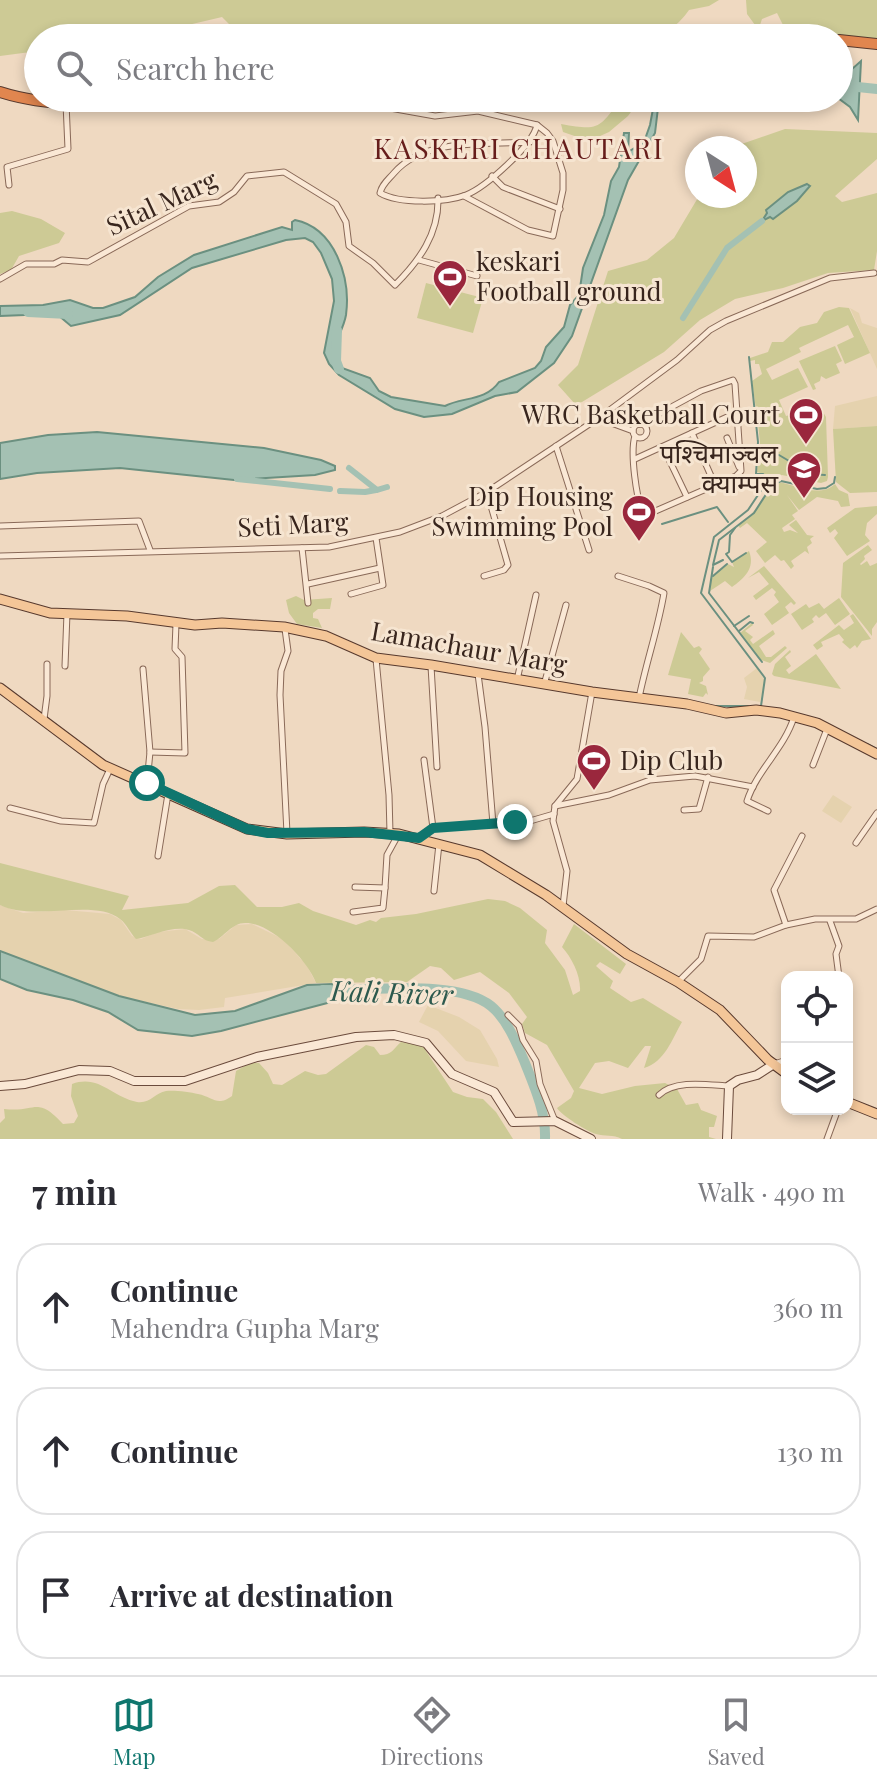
<!DOCTYPE html>
<meta charset="utf-8">
<style>
:root{--surface:#fff;--page:#f7f7f7;--text:#2b2b33;--muted:#7c7c81;--line:#e1e1e2;--accent:#0f766e}
body{margin:0;font-family:"Playfair Display","Noto Sans Devanagari",serif;background:var(--page);color:var(--text)}
.controls{position:absolute;right:24px;bottom:24px;display:grid;overflow:hidden;border-radius:16px;box-shadow:0 4px 12px #0003}
.controls button{width:72px;height:72px;display:grid;place-items:center;padding:0;border:0;border-bottom:2px solid var(--line);background:var(--surface);color:var(--text);font:40px sans-serif}
.compass{position:absolute;left:685px;top:136px;width:72px;height:72px;border-radius:50%;background:var(--surface);box-shadow:0 4px 12px #0003;rotate:144deg}
.stop{position:absolute;width:24px;height:24px;margin:-18px;border:6px solid #0f766e;border-radius:50%;background:#fff}
.stop.end{background:#0f766e;border-color:#fff;box-shadow:0 2px 8px #0008}
.list{margin:0;padding:0;list-style:none}
h2{display:flex;justify-content:space-between;align-items:center;height:104px;margin:0;padding:0 32px;font-size:34px}
h2 small{font-size:26px;font-weight:400;color:var(--muted)}
.list li{display:grid;grid-template-columns:52px 1fr auto;gap:24px;align-items:center;box-sizing:border-box;height:128px;margin:0 16px 16px;padding:0 16px;border:2px solid var(--line);border-radius:32px}
.list b{display:block;font-size:30px;white-space:nowrap}
.list p{margin:0;font-size:26px;white-space:nowrap;color:var(--muted)}
.list em{font-size:26px;font-style:normal;color:var(--muted)}
.icon{flex:none;width:44px;height:44px;fill:none;stroke:currentColor;stroke-width:2;stroke-linecap:round;stroke-linejoin:round}
.map{position:relative;flex:none;width:877px;height:1139px;overflow:hidden}
.search{position:absolute;background:var(--surface);box-shadow:0 4px 12px #0003;left:24px;right:24px;top:24px;height:88px;display:flex;align-items:center;gap:20px;box-sizing:border-box;padding:0 28px;border-radius:44px;color:var(--muted);font-size:30px}
.sheet{height:536px;background:var(--surface)}
nav{display:flex;justify-content:space-around;align-items:center;box-sizing:border-box;height:112px;border-top:2px solid var(--line);background:var(--surface);font-size:22px;color:var(--muted)}
nav a{display:grid;justify-items:center;gap:4px}
nav .on{color:var(--accent)}
.map>svg:first-child{display:block}
</style>
<div class="map">
<svg width="877" height="1139" viewBox="0 0 877 1139">
<rect width="100%" height="100%" fill="#efd9c1"/>
<g fill="#e5d2ae">
<path d="M850,308L859,313L862,323L877,328V369Z"/>
<path d="M877,396V426L833,429L835,406Z"/>
<path d="M757,668L765,681L760,702L744,699L747,687L744,678Z"/>
<path d="M833,795L852,807L841,823L822,811Z"/>
<path d="M0,905L23,913L65,910L110,914L121,920L132,936L141,939L158,932L185,929L202,939H219L236,925L252,924L283,939L307,966L316,983L225,998L224,1007L199,1010L178,1009L119,996L0,951Z"/>
<path d="M428,1005L459,1017L480,1030L497,1059L499,1067L466,1061L438,1031L419,1022Z"/>
</g>
<g fill="#cdca95">
<path d="M0,0H719L709,6L689,10C666,42 662,22 633,32C624,35 624,38 615,38L614,33L540,30L536,38H293L286,30L262,25L231,26L222,17L188,25L159,38H38V51L0,56Z"/>
<path d="M746,0H877V43L786,31L777,13L762,19L760,25H755L747,14Z"/>
<path d="M622,98H641L628,116L609,132L589,141L563,132L561,124C600,131 598,129 622,98Z"/>
<path d="M785,129L877,133V159L835,196L842,202L877,193V251L874,270L828,273L783,288L735,299L700,320L664,352L582,402L575,404L558,385L578,365L608,271L647,260L674,238L699,196H745V148H730Z"/>
<path d="M12,211L41,219L65,233L59,243L19,256L11,270L0,274V213Z"/>
<path d="M426,283L483,298L473,333L417,318Z"/>
<path d="M839,307L849,308L870,353L845,364L837,345L854,337L848,325L801,347L799,348L801,352L766,369L772,380L798,368L808,387L779,400L786,416L820,407L826,417L828,477L827,481L821,483L782,475L768,479L764,474L757,472L760,443L757,414L763,408L756,409L752,381L762,374L759,364H755V360L750,361V358L768,352L772,342H783L800,327L817,323L824,312Z"/>
<path d="M835,346L842,361L836,364L840,373L826,379L821,376L820,381L814,384L816,389L813,390L799,361Z"/>
<path d="M877,426V492L850,493L836,482L833,429Z"/>
<path d="M778,482C794,484 819,499 835,484L839,490L848,494L850,506L841,507L838,501L817,497L799,510L787,495L798,511L792,515L795,519L782,528L784,532L790,530L798,533L789,525L796,520L807,535L814,536L810,539L812,543L807,547L809,554L805,551L791,561L794,566L791,569L784,560L781,561L775,555L765,563L756,551L767,542L747,523L740,528L738,525C760,512 762,492 778,482Z"/>
<path d="M877,506V514L867,523L865,535L870,541L847,556L834,538L838,533L835,529L830,533L827,528L855,508Z"/>
<path d="M868,545L872,550L864,556L865,559L860,564L861,565L867,561L870,566L877,563V622L872,629V636L841,597L843,563Z"/>
<path d="M749,551C756,569 743,579 732,587L725,581L710,591L711,578L728,564L734,567L732,562Z"/>
<path d="M764,566L796,603L794,605L791,602L785,607L789,613L772,625L764,614L779,602L774,595L776,592L772,588L756,600L753,596L769,584L759,572L748,578Z"/>
<path d="M296,596L304,600L332,598L330,609H318L313,613V618L318,619L322,628L297,624L289,613L286,600Z"/>
<path d="M839,598L850,614L835,625L826,613L819,618L816,615L812,619L814,622L802,630L791,614L806,604L809,608L819,603L824,609Z"/>
<path d="M853,614L871,639L862,641L857,648L855,645L850,649L842,642L844,640L839,634L821,642L823,646L817,650L813,645L839,625L844,630L854,623L850,616Z"/>
<path d="M752,623L753,625L745,631L753,637L750,640L753,644L773,630L775,634L759,646L766,657H771L785,646L787,648L770,663L761,660L740,633Z"/>
<path d="M681,632L694,648L699,646L702,649L699,653L710,669L703,677V681L699,683L706,686L708,695L706,693L703,697L688,694L691,679L668,675Z"/>
<path d="M790,650L791,652L785,657L791,666L786,670L789,674L816,654L841,689L774,676L772,674L775,664Z"/>
<path d="M0,863L129,896L122,910L188,903L219,886L235,885L257,907H282L299,903L313,911L356,925L370,920L376,922L381,918L416,914L488,899L505,901L520,908L547,930L545,943L565,970L573,995L580,991C581,976 572,958 562,947L574,924L626,964L620,974L600,962L596,966L613,981L610,988L631,1002L643,998L682,1022C672,1039 665,1062 644,1068L651,1046H645L628,1068L609,1061L595,1063L579,1088L602,1094L635,1086L665,1083L677,1089L686,1105L698,1103L701,1110L717,1116L714,1127H709V1137L716,1139H622C613,1134 605,1137 596,1134C588,1132 561,1115 557,1108L571,1098L574,1091L547,1045L525,1033L522,1024L527,1017L509,993L480,972L454,980L441,968L430,966L407,982L316,983C308,961 271,922 245,923C232,923 224,937 213,942C202,941 199,933 189,930C173,925 152,936 136,939C130,933 127,924 120,919C94,898 34,922 0,905Z"/>
<path d="M401,1042L422,1045L453,1092L467,1097L483,1099L496,1112L513,1139H0V1123L5,1118L4,1109C37,1113 36,1095 63,1124L74,1123L78,1116L71,1096L72,1084C99,1074 112,1097 137,1102C150,1104 155,1093 166,1091C174,1090 190,1092 198,1094C213,1097 217,1107 232,1096L236,1071L250,1063H259L268,1073L273,1084L282,1085L305,1071L318,1075L326,1074L366,1045L374,1047L380,1055C392,1055 393,1049 401,1042Z"/>
</g>
<g fill="#a4c1b3" stroke="#6b9080" stroke-width="2">
<path d="M861,61L858,120L850,107L838,98L839,76L851,70Z"/>
<path d="M655,98H663L658,108L655,133L628,180L572,336L554,363L517,392L495,396L452,414L424,417L395,409L339,375L329,364L324,353L334,301L332,279L321,253L313,242L305,238L286,240L192,268L120,315L71,326L52,310L25,315L0,316V306L43,305L70,300L93,308H103L135,297L158,277L194,255L282,227L292,230V222L295,220C335,228 351,278 346,315C344,327 337,338 333,350L342,368L370,378L379,391L391,397L445,406C462,397 486,401 499,382L535,368L541,361L546,347L564,327L570,305L579,295L583,268L604,215L611,181L619,167L624,133H629L628,152L644,142L650,125Z"/>
<path d="M807,184L810,186L797,201L773,219L770,217L762,221L767,213L766,210L788,192Z"/>
<path d="M97,432L264,448L321,460L335,466V470L315,475L234,480L120,468L37,473L0,479V443L48,435Z"/>
<path d="M0,951L119,996L195,1015L235,1011L307,985L332,984L335,1001L221,1031L192,1036L138,1030L108,1012L73,1000L27,990L0,979Z"/>
</g>
<g fill="none" stroke-linecap="round" stroke-linejoin="round">
<g stroke="#6b9080" stroke-width="2">
<path d="M749,357L758,442L756,474H763L768,480L748,510L714,537L701,593L765,678L761,706"/>
<path d="M757,453L779,455L811,474L825,475"/>
<path d="M662,524L717,507L728,522"/>
<path d="M735,528L730,535L729,552L726,554L732,562L746,553"/>
<path d="M723,560L713,565L719,540L754,513L772,485L781,481L817,489L826,488L834,483L835,477"/>
<path d="M713,567L709,593L762,662"/>
<path d="M713,576L727,564"/>
<path d="M734,626L749,616"/>
<path d="M739,631L750,622L753,623"/>
<path d="M715,706H748"/>
<path d="M867,744L877,749"/>
</g>
<g stroke="#a4c1b3" stroke-width="6">
<path d="M683,318L727,248L762,221"/>
<path d="M349,468L377,490L387,487"/>
<path d="M237,479L330,489"/>
<path d="M340,491L365,492L376,490"/>
</g>
<g stroke="#a4c1b3" stroke-width="10">
<path d="M839,85L877,89"/>
<path d="M28,312L68,314"/>
<path d="M337,330L336,361L339,369"/>
<path d="M323,990C367,992 456,978 491,1006C507,1019 517,1044 525,1063C535,1088 546,1113 545,1139"/>
</g>
<g stroke="#896958" stroke-width="7">
<g id="street">
<path d="M334,98L435,116L478,111L537,125L547,133L553,141L563,173V190L553,236L528,230L464,196"/>
<path d="M530,142C486,145 425,137 394,173C388,180 382,184 380,193C399,204 445,203 466,195C486,187 533,145 537,125"/>
<path d="M492,176L503,187L560,209"/>
<path d="M9,185L7,167L68,149L66,103"/>
<path d="M419,260L477,276"/>
<path d="M0,279L26,264H54L62,260L88,262L189,206L219,202L234,192L247,176L284,172L336,204L346,222L349,246L373,263L395,285C419,261 439,234 438,198"/>
<path d="M604,415H613L636,424"/>
<path d="M604,416L614,424L633,431"/>
<circle cx="640" cy="431" r="7"/>
<path d="M692,433L715,485"/>
<path d="M635,436C630,452 636,499 644,516L736,476L741,471L735,384L733,380L701,391L640,424"/>
<path d="M727,438L739,467"/>
<path d="M556,446L589,550"/>
<path d="M663,447L687,497"/>
<path d="M635,459L736,413"/>
<path d="M0,526L139,521L150,550"/>
<path d="M302,548L308,603"/>
<path d="M0,556L329,547L400,532L442,516L487,492L603,415L677,360L710,330L726,321L830,278L874,273"/>
<path d="M484,576L504,570L508,565L487,492"/>
<path d="M618,576L649,586L664,593C658,629 646,663 639,698"/>
<path d="M308,584L380,568"/>
<path d="M351,594L383,585L376,538"/>
<path d="M285,629L288,651L281,671L280,695L287,833"/>
<path d="M376,659L389,795L390,833"/>
<path d="M65,666L67,613"/>
<path d="M431,666L437,767"/>
<path d="M143,669L150,752L147,783"/>
<path d="M478,674L485,727L493,824"/>
<path d="M517,680L536,595"/>
<path d="M544,685L566,605"/>
<path d="M44,719L47,696V664"/>
<path d="M150,752L185,753L182,657L175,649L176,624"/>
<path d="M424,760L433,828"/>
<path d="M813,765L827,729"/>
<path d="M555,806L609,795L650,780L695,776L753,787"/>
<path d="M10,808L61,821L94,823L103,784L110,769"/>
<path d="M684,810L699,809L708,777"/>
<path d="M768,811L747,801C757,770 784,749 794,717"/>
<path d="M420,838L433,828L530,821L554,814"/>
<path d="M856,843L877,813"/>
<path d="M158,856L168,794"/>
<path d="M355,887L385,888L387,855L398,835"/>
<path d="M434,891L439,844"/>
<path d="M563,906L567,871L553,821L555,806L577,779L592,692"/>
<path d="M353,912L383,908L385,888"/>
<path d="M830,921L839,946L836,954L839,977"/>
<path d="M786,925L774,890L802,836"/>
<path d="M679,981L701,959L708,936L754,937L786,925L815,919H856L877,909"/>
<path d="M508,1015L519,1026L523,1040L536,1061L540,1084L555,1121"/>
<path d="M774,1064L787,1060"/>
<path d="M659,1095C675,1079 709,1085 729,1086"/>
<path d="M827,1139L838,1109"/>
</g>
</g>
<g stroke="#6b4b3c" stroke-width="10">
<g id="secondary">
<path d="M0,1086L25,1084L79,1070L110,1071L134,1081H185L257,1057L356,1037L394,1035L426,1043L452,1074L494,1092L513,1122L555,1121L591,1139"/>
<path d="M727,1139L729,1086L738,1080L757,1075L774,1064"/>
</g>
</g>
<g stroke="#57392d" stroke-width="11">
<g id="primary">
<path d="M0,599L50,613L127,616L195,625L222,623L284,627L326,636L376,658L431,665L592,692L687,704L726,713L756,710L780,713L817,723L877,754"/>
<path d="M0,688L103,765L247,829L287,834L364,832L399,834L480,855L546,895L627,954L678,982L720,1010L768,1060L787,1074"/>
<path d="M847,1102L877,1114"/>
</g>
</g>
<g stroke="#57392d" stroke-width="12">
<g id="highway">
<path d="M699,38L765,32L824,38"/>
<path d="M839,40L877,44"/>
<path d="M0,92C59,111 136,104 198,104C237,104 278,107 316,98"/>
</g>
</g>
<use href="#street" stroke="#fae8d5" stroke-width="5"/>
<use href="#secondary" stroke="#fae8d5" stroke-width="8"/>
<use href="#primary" stroke="#f4c698" stroke-width="9"/>
<use href="#highway" stroke="#e1864f" stroke-width="10"/>
</g>
<g fill="none" stroke-linecap="round" stroke-linejoin="round">
<path stroke="#0f766e" stroke-width="10" d="M147,783L247,829L268,833L364,832L419,838L433,828L515,822"/>
</g>
<defs>
<g id="stadium-pin" transform="scale(1.8)"><path d="M0 17L-7.5 6A9.5 9.5 0 1 1 7.5 6Z" fill="#9a273d" stroke="#f6e5d1"/><path d="M0-5a6.5 5 0 1 0 0 10a6.5 5 0 1 0 0-10ZM-3.5-1.8h7v3.6h-7Z" fill="#fff"/></g>
<g id="university-pin" transform="scale(1.8)"><path d="M0 17L-7.5 6A9.5 9.5 0 1 1 7.5 6Z" fill="#9a273d" stroke="#f6e5d1"/><path d="M0-5L7-2L0 1L-7-2ZM-4 1L0 2.5L4 1V4Q0 6-4 4Z" fill="#fff"/></g>
</defs>
<g fill-rule="evenodd">
<use href="#stadium-pin" x="450" y="277"/>
<use href="#stadium-pin" x="806" y="415"/>
<use href="#university-pin" x="804" y="469"/>
<use href="#stadium-pin" x="639" y="512"/>
<use href="#stadium-pin" x="594" y="761"/>
</g>
<g text-anchor="middle" stroke-width="6" stroke-linejoin="round" paint-order="stroke">
<g font-size="26" fill="#38251d" stroke="#f6e5d1">
<text transform="translate(162 203) rotate(-25)" y="9">Sital Marg</text>
<text transform="translate(293 525) rotate(-3)" y="9">Seti Marg</text>
<text transform="translate(469 648) rotate(10)" y="9">Lamachaur Marg</text>
</g>
<g font-size="26" fill="#38251d" stroke="#f6e5d1" text-anchor="end">
<text x="476" y="271" text-anchor="start">keskari<tspan x="476" dy="30">Football ground</tspan></text>
<text x="780" y="424">WRC Basketball Court</text>
<text x="778" y="463">पश्‍चिमाञ्‍चल<tspan x="778" dy="30">क्याम्पस</tspan></text>
<text x="613" y="506">Dip Housing<tspan x="613" dy="30">Swimming Pool</tspan></text>
<text x="620" y="770" text-anchor="start">Dip Club</text>
</g>
<g font-size="28" letter-spacing="2" fill="#661d1b" stroke="#f6e5d1">
<text x="519" y="159">KASKERI CHAUTARI</text>
</g>
<g font-size="28" font-style="italic" fill="#2c594e" stroke="#f6e5d1">
<text transform="translate(392 993) rotate(2)" y="10">Kali River</text>
</g>
</g>
</svg>
<div class="controls">
<button><svg class="icon" aria-label="locate" viewBox="0 0 24 24"><circle cx="12" cy="12" r="6"/><path d="M12 2v4M12 18v4M2 12h4M18 12h4"/></svg></button>
<button><svg class="icon" aria-label="layers" viewBox="0 0 24 24"><path d="M12 4l9 5-9 5-9-5zM3 14l9 5 9-5"/></svg></button>
</div>
<svg class="compass" viewBox="-18 -18 36 36"><path d="M0-13l5 13h-10z" fill="#e53935"/><path d="M0 13l5-13h-10z" fill="#7c7c81"/></svg>
<div class="stop" style="left:147px;top:783px"></div>
<div class="stop end" style="left:515px;top:822px"></div>
<div class="search"><svg class="icon" aria-label="search" viewBox="0 0 24 24"><circle cx="10" cy="10" r="6"/><path d="M15 15l6 6"/></svg>Search here</div>
</div>
<section class="sheet">
<h2>7 min<small>Walk · 490 m</small></h2>
<ul class="list">
<li><svg class="icon" aria-label="ahead" viewBox="0 0 24 24"><path d="M12 20V5M6 11l6-6 6 6"/></svg><div><b>Continue</b><p>Mahendra Gupha Marg</p></div><em>360 m</em></li>
<li><svg class="icon" aria-label="ahead" viewBox="0 0 24 24"><path d="M12 20V5M6 11l6-6 6 6"/></svg><div><b>Continue</b></div><em>130 m</em></li>
<li><svg class="icon" aria-label="arrive" viewBox="0 0 24 24"><path d="M6 21V4h12l-3 4 3 4H6"/></svg><div><b>Arrive at destination</b></div></li>
</ul>
</section>
<nav>
<a class="on"><svg class="icon" aria-label="map" viewBox="0 0 24 24"><path d="M3 6l6-2 6 2 6-2v14l-6 2-6-2-6 2zM9 4v14M15 6v14"/></svg>Map</a>
<a><svg class="icon" aria-label="directions" viewBox="0 0 24 24"><path d="M12 3l9 9-9 9-9-9zM9 14v-3h6M13 9l2 2-2 2"/></svg>Directions</a>
<a><svg class="icon" aria-label="saved" viewBox="0 0 24 24"><path d="M7 4h10v16l-5-4-5 4z"/></svg>Saved</a>
</nav>
